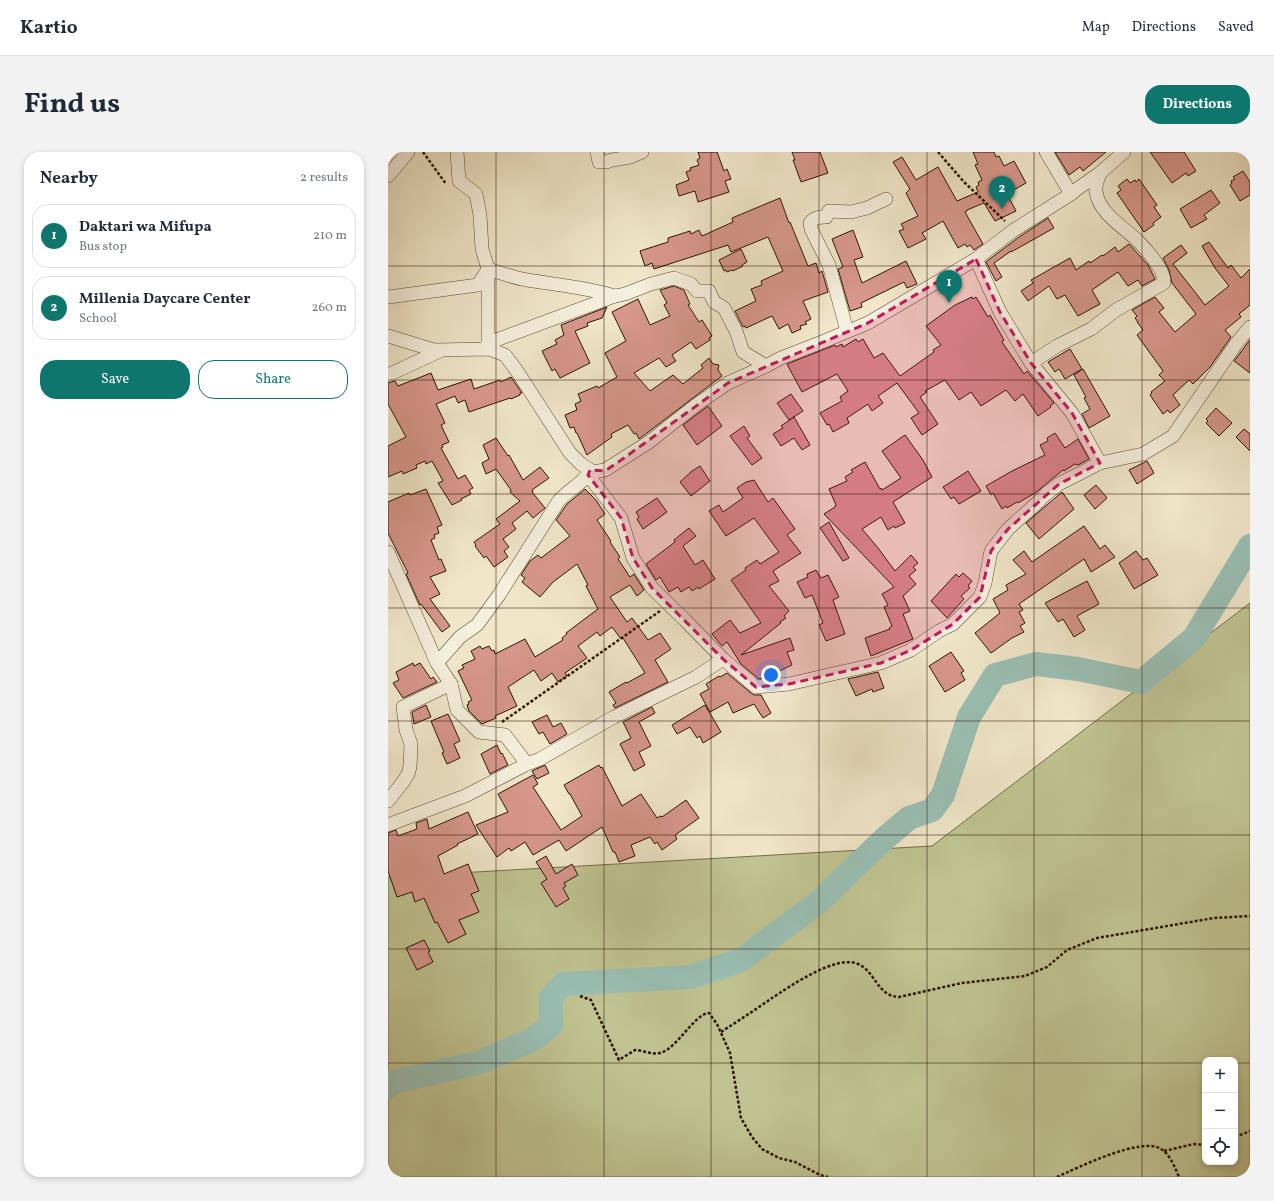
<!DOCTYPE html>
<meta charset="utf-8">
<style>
:root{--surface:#fff;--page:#f2f2f3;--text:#1f2937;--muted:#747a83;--line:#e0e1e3;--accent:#0f766e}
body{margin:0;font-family:Vollkorn,serif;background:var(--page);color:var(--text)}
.controls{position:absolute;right:12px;bottom:12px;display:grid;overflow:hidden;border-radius:8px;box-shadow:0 2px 6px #0003}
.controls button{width:36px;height:36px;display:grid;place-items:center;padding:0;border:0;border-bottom:1px solid var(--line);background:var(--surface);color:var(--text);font:20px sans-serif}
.you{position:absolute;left:383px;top:523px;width:14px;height:14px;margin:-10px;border:3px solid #fff;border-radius:50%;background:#1a73e8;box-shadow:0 0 0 6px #1a73e833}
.badge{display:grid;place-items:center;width:26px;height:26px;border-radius:50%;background:var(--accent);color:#fff;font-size:13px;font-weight:700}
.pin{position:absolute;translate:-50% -33px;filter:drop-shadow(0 1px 2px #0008)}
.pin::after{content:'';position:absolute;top:21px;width:14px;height:12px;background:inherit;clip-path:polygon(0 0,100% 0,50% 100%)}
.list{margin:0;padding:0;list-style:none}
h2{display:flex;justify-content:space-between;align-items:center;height:52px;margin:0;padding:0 16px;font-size:17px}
h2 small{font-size:13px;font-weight:400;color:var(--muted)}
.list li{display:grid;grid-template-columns:26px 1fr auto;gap:12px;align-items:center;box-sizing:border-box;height:64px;margin:0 8px 8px;padding:0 8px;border:1px solid var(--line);border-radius:16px}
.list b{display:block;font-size:15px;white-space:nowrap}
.list p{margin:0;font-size:13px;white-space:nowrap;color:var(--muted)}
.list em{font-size:13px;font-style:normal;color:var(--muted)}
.actions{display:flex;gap:8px;padding:12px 16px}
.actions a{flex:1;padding:9px 0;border:1px solid var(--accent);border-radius:16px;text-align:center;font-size:14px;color:var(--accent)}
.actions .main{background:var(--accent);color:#fff}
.icon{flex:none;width:22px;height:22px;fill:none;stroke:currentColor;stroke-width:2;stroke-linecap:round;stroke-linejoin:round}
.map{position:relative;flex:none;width:862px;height:1025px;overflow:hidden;border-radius:16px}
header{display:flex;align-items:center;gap:24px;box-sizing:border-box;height:56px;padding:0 20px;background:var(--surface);border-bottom:1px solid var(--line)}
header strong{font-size:19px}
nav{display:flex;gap:22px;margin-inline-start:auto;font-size:14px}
.intro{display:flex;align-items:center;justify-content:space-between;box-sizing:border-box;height:96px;padding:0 24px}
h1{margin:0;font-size:28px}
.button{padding:10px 18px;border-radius:16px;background:var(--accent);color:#fff;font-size:14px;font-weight:700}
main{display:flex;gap:24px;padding:0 24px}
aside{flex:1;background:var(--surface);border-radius:16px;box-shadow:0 2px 6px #0003}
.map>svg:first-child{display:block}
</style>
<header>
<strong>Kartio</strong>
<nav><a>Map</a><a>Directions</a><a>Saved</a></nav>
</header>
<div class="intro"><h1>Find us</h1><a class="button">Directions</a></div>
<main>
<aside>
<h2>Nearby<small>2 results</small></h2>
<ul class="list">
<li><span class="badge">1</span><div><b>Daktari wa Mifupa</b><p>Bus stop</p></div><em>210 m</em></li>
<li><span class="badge">2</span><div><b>Millenia Daycare Center</b><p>School</p></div><em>260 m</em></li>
</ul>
<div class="actions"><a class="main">Save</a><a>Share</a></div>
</aside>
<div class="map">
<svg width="862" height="1025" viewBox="0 0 862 1025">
<rect width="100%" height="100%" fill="#f0e7ca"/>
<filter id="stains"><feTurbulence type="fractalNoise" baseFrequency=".005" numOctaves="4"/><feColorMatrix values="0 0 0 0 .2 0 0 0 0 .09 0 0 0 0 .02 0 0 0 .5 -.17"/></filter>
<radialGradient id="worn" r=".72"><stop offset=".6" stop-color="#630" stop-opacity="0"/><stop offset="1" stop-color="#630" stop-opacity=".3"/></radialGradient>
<path fill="#c0c492" stroke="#766c4b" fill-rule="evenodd" d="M862,451V1025H0V725L544,694ZM817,908H847V1010H817Z"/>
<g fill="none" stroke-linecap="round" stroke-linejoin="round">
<path stroke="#9ac0b5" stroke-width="24" d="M0,935L5,930L90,911L144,888L163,873V846L175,832L302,825L353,808L432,749L495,688L521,666L544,658L555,643L581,565L607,523L648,512L690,517L753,530L806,486L862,394"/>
</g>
<g fill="#d7978c" stroke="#2c1304">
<path d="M310,0H329L336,19L339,17L343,27L337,29L341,40L310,50L307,39L291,44L288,33L301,28L298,20L303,18L302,16L311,13L309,8L312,6Z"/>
<path d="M404,0H432L440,21L413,30L405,8H407Z"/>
<path d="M585,0H606L608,5L611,4L616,14L626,9L638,31L619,42L628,59L607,69L596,51L579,58V59L577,60L595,92L586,98L582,93L579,95L577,92L570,96L555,69L534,81L538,87L520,96L511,79L516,77L513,72L530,64L518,41L522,37L505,10L514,5L528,28L550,15L569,49L590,40L588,35L591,33L590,30L594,28L587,13L590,12Z"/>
<path d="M667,0H718L695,19L692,15L681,23Z"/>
<path d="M762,0H796L808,19L800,24L798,21L784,31Z"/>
<path d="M855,19L862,30V43L852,49L842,33L844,31L843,29L847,27L845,25Z"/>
<path d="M739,27L742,31L747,28L748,30L751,27L769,53L766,55L773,65L765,71L766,73L756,80L729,41L733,38L730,34Z"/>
<path d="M823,38L832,51L816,63L819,67L803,76L792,57Z"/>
<path d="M392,46L401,71L402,70L420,114L428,111L431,121L434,119L440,140L415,149L423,167L417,170L419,172L412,174L413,177L404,181L400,172L391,177L384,164L358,176L357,174L355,175L347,159L368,149L363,137L374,133L373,129L395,119L380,85L343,100L340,93L266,117L264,111L257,114L252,99L280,90V86L302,79L303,82L311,78L314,84L345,70L344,66Z"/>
<path d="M660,66L666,76L623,100V99L606,111L614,125L608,129L598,110L631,85Z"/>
<path d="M465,78L475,105L466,108L474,131L518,109L529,132L519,136L516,130L473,151L474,155L462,159L450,117L455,115L444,87Z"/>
<path d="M821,90L840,116L843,113L853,126L862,117V153L851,162L853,165L837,178L843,185L822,215L805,232L801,228L785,243L792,253L782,261L780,258L775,262L762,243L764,241L763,240L777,229L771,223L775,219L749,183L755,178L749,170H750L747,166L749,164L744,158L767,145L776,156L771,160L787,180L808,162L784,131L781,118L775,106L793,93L799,101L785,112L817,153L841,134L827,116L814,94Z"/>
<path d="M741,92L760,113L767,127L754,134L750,128L740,134L730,120L704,138L712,152L690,164L677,143L669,147L661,134L640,149L633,139L645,131L643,128L682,106L688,118L701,109L702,111L714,103L715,104L727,95L730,100Z"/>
<path d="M353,97L359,110L354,113L355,114L345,119L344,118L339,120L338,118L336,119L331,108Z"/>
<path d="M286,134L296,138L302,152L300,153L311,170L314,168L324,184L321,186L322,188L308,197L303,190L284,203L288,209L278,215L271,206L246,221L262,239L285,223L295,232L315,216L313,213L321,206L325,212L331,213L330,218L334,224L251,287L248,281L246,282L240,273L223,282L224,285L199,303L189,281H188L186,275L182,276L177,263L189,258L187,252L193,249L190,242L209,234L210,236L229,225L217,201L238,189L224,160L250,147L262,173L282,164L276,153L279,151L272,138Z"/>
<path d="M584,145L585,147L588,145L600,165L602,163L616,188L614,190L636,222L639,219L666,251L662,254L663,255L650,264L635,242L627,249L618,238L593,254L583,240L571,248L557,228L537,239L539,240L532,245L550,272L534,283L523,266L531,261L509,231L490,244L495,251L484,259L480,252L459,266L461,271L445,280L441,272L439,273L432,261L454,249L452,245L460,239L449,222L414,240L399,212L447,193L448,195L454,192L455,195L468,187L470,190L475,187L486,206L495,201L512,224L546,200L545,198L553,193L538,174L567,153Z"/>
<path d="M219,155L214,166L199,171L200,174L187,179L202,211L172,226L167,217L164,219L154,199L169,192L167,188L176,183L173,173Z"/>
<path d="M862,188V221L846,209Z"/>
<path d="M682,197L694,217L677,227L671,217L667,220L660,210Z"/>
<path d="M695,217L722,264L701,276L694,262L702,257L696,246L698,245L686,223Z"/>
<path d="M43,221L50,238L83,227L86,237L112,228L113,230L123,225L134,241H132V243L123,247L122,246L81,260L77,248L70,251L67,244L48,252L57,271L53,273L61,290L54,293L55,295L53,296L70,327L77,323L85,336L81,338L83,342L73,347L74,348L64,353L50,331L55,329L44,309L38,312L37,309L28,313L29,316L15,322L14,319L0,325V294L18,285L0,252V231L7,229L10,234Z"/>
<path d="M403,242L415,259L401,268L389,251Z"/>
<path d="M320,254L334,274L309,293L295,273Z"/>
<path d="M828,256L844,271L831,284L818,271L820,269L818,267Z"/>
<path d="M406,265L422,293L414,298L406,286L393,294L385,282L395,276L393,274Z"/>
<path d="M356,274L362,284L359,286L374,306L364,313L342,284Z"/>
<path d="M856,277L862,282V299L848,285Z"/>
<path d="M667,281L677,296L690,287L701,307L690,313L687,312L676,319L675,318L647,341L630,351L629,350L619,356L618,354L614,357L605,341L603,343L598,334L624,319L657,303L652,293L660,289L659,286Z"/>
<path d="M517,283L535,308L544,325L505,350L517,371L507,376L506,374L500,378L493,365L474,377L490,396L507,419L523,403L530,411L525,415L528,418L521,424L528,432L515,444L522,459L515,462L525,487L483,504L477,486L502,477L501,476L504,474L496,455L500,453L494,442L506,435L436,362L447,355V354L448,353L441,337L459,329L457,325L465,320L463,318L477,310L492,337L493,336L494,338L513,326L494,299Z"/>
<path d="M108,286L120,304L121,303L135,328L152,315L161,326L144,338L145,340H144L157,356L145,366L139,359L124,371L128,377L115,387L121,395L116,399L120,405L106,415L98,404L96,406L87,394L88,393L86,390L112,372L108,367L132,349L122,340L123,338L108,317L98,322L94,311L101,307L95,293Z"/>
<path d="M759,309L766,321L749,332L741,318Z"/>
<path d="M312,314L322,329L303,344L292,330L304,319Z"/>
<path d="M580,319L593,339L571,352L566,345L563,347L555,335Z"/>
<path d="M366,328L380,350L385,346L407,377L399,383L413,401L385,419L391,429L381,434L401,459L396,464L398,466L392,470L393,471L353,503L402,486L406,498L399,500L404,513L376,526L371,527L353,512L339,490L334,494L324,482L342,468L352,481L373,471L343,428L358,418L357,416L369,408L372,412L391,400L366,366L338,384L321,359L331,353L335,360L355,346L349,336L358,330Z"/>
<path d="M708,333L719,346L707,357L696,343Z"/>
<path d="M38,337L54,373L49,375L51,381L46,383L47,386L43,388L51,408L53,407L58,419L42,425L52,442L42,447L62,474L54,480L33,452L32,453L18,422L20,421L0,381V350L21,341L22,343Z"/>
<path d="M197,337L208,348L217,362L209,368L223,389L222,390L232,405L230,407L242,425L246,422L256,438L249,444L242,433L222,445L239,470L244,466L260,488L272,481L283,497L267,508L280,530L227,556L225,553L228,551L221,540L238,530L239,531L257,521L235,486L233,487L224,475L212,484L209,480L190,494L199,506L177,521L179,524L170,530L164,521L153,529L146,518L120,535L129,554L107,564L108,566L94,572L81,559L79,553L81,552L80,550L84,548L70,519L76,516L74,513L87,507L83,499L92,494L94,497L101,494L104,499L106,498L107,502L137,487L147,505L175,488L174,486L179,482L178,481L210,457L198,434L200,433L189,412L165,430L152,445L134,430L137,426L133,423L142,409L150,403L153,406L182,384L168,368L179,352Z"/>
<path d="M674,340L686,357L651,387L638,371Z"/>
<path d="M269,346L279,360L255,377L249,367L251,365L248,360Z"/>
<path d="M441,370L461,406L455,409L432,376Z"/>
<path d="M696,374L712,397L717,393L727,405L703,420L696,407L631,452L635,458L631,460L637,471L632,474L636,480L624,486L603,501L587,481L612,461L605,447L620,438L618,433L638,422L625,408L636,399L644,410Z"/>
<path d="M301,376L308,384L295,394L307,413L315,408L327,427L311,437L310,435L304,439L301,435L293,440L290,435L281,440L272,425L268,428L258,412L287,390L286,388Z"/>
<path d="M748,399L755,408L759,406L770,423L746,437L731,411Z"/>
<path d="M428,418L433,426L440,423L451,445L445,448L457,482L438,489L431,473L435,471L424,443L417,446L409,430L420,425L419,422Z"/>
<path d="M575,421L584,429L580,434L582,436L573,444L576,447L559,466L543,449L568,422L571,425Z"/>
<path d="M699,429L711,452L689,464L697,478L686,485L675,467L670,470L657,451Z"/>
<path d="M563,500L576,519L573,521L577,528L557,540L541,514Z"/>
<path d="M25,511L26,514L32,511L43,527L45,525L49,530L15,546L5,531L11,528L8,520Z"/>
<path d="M490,520L496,536L485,540L484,537L468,544L460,527Z"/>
<path d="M339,521L363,541L366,543H373L383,561L375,566L366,552L345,561L340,550L322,560L312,542L321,537L318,532L331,524L332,525Z"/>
<path d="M38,553L43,565L26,572L24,560Z"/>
<path d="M317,553L333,580L315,591L312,584L309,586L302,575L289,582L284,573Z"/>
<path d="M264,555L267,561L251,570L263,594L251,600L257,613L246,619L232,592L243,586L235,570Z"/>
<path d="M60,562L72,589L66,592L72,606L59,612L54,601L56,600L43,569Z"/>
<path d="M159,563L165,575L173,571L179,582L162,592L155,580L151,582L144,570Z"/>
<path d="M109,593L113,602L114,601L120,613L102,622L93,602Z"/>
<path d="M157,613L161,621L149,627L144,619Z"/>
<path d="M211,613L213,616L214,615L234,654L253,642L269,666L273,664L274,665L298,648L311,666L287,683L289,687L274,698L269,690L267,692L262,685L243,693L247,704L231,710L227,700H225L214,675L178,699L171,688L145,703L137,690L123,699L121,696L109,705L88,673L120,660L110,642L145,623L150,632L145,635L173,678L194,664L182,642H181L176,633Z"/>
<path d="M80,660L90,682L69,692L70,693L50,704L56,722L80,712L91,739L83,742L91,760L71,768L78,782L60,791L49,770L47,771L36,746L27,750L24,740L9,745L0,719V681L8,678L10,684L29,677L28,671L39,667L41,677Z"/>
<path d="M158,704L168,722L184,712L190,723L176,731L178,734L175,736L181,747L168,755L153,731L159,727L148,710Z"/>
<path d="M36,788L42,799L40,800L45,810L29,818L18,796Z"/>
</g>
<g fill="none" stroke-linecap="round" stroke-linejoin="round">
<g stroke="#5d4836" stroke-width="14">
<g id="street">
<path d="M69,0L71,29L88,42L92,63L94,97L100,117V191L106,195"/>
<path d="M209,0L211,10H218L224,8L242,5L254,0"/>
<path d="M658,0L683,42"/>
<path d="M0,24L20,0"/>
<path d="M588,107L612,160L643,211L684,261L712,311"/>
<path d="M0,145L90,133L100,117C113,121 126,126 139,128C170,133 197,135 227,144"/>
<path d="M459,179L441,113L423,77L422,71C426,65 432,65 438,65L441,59L463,60L479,56L498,47"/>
<path d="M0,184L46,198L101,197L117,203L129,219L182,301L193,312L205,320L217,318L261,290L308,253L340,231L378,214L393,206L434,190L480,171L588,107L626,78L683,42L689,37L712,21L736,0"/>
<path d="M100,191L227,144L237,142L263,132L286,126L303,132L309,139H321L326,150L336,156L348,179L355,200L378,214"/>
<path d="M643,211L669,194L703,177L728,158L776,131C778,119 757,96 749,88C735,75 710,60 708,39C707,34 710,27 712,21"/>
<path d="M0,223L52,199"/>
<path d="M200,323L233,366L245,406L264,436L297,468L335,507L368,535L401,532L493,511L523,498L551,479L565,472L592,445L597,431L603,399L620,377L649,351L658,342L671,332L712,311L755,302L785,284L848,192L862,175"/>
<path d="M0,400L49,511L63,532L69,558L91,580L117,583L139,612"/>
<path d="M49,511L72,485L89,473L111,443L170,350C178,339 199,329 202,318"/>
<path d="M0,649L15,630L20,622L22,615L23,592L18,578L15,555L63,532"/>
<path d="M0,673L77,644L139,612L152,607L226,565L308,525L335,507"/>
</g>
</g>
<g stroke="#2c1304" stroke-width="2.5" stroke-dasharray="3 2" stroke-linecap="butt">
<path d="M35,0L58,32"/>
<path d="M550,0L576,30L617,69"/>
<path d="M114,570L272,459"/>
<path d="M192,844L203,848L231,908L247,898C255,898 263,903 272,901C289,897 306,862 321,861L329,872L342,901L353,966L364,985L374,997L391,1006L407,1010L432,1023L440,1025"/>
<path d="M333,880C350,869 367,858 384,846C401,835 448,802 470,812C488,820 489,844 511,845L574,831L637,824L659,815L679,798L709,786L826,766L862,764"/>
<path d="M847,985L862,979"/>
<path d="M776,999L806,992L817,993"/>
<path d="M669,1025C689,1016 754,984 773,997C782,1002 787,1016 791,1025"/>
</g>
<use href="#street" stroke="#f5efdd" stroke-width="13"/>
</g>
<path fill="#c2185b" fill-opacity="0.2" stroke="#c2185b" stroke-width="3" stroke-dasharray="8 5" stroke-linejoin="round" d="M588,107L612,160L643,211L684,261L712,311L671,332L620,377L603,399L592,445L565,472L523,498L493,511L401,532L368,535L335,507L264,436L245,406L233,366L200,323L202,318L217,319L236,306L340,231L480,171Z"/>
<path fill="none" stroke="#2c1304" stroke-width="1" stroke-opacity="0.55" d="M108,0V1025M216,0V1025M323,0V1025M431,0V1025M539,0V1025M646,0V1025M754,0V1025M0,114H862M0,228H862M0,342H862M0,456H862M0,569H862M0,683H862M0,797H862M0,911H817M847,911H862"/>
<rect width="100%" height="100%" filter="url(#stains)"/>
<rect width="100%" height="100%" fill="url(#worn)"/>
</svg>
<div class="controls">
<button>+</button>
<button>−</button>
<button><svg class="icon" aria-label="locate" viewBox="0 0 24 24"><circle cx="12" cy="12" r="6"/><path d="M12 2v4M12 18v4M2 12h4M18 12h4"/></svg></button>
</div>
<div class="you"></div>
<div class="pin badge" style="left:561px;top:151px">1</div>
<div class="pin badge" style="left:614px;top:57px">2</div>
</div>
</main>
